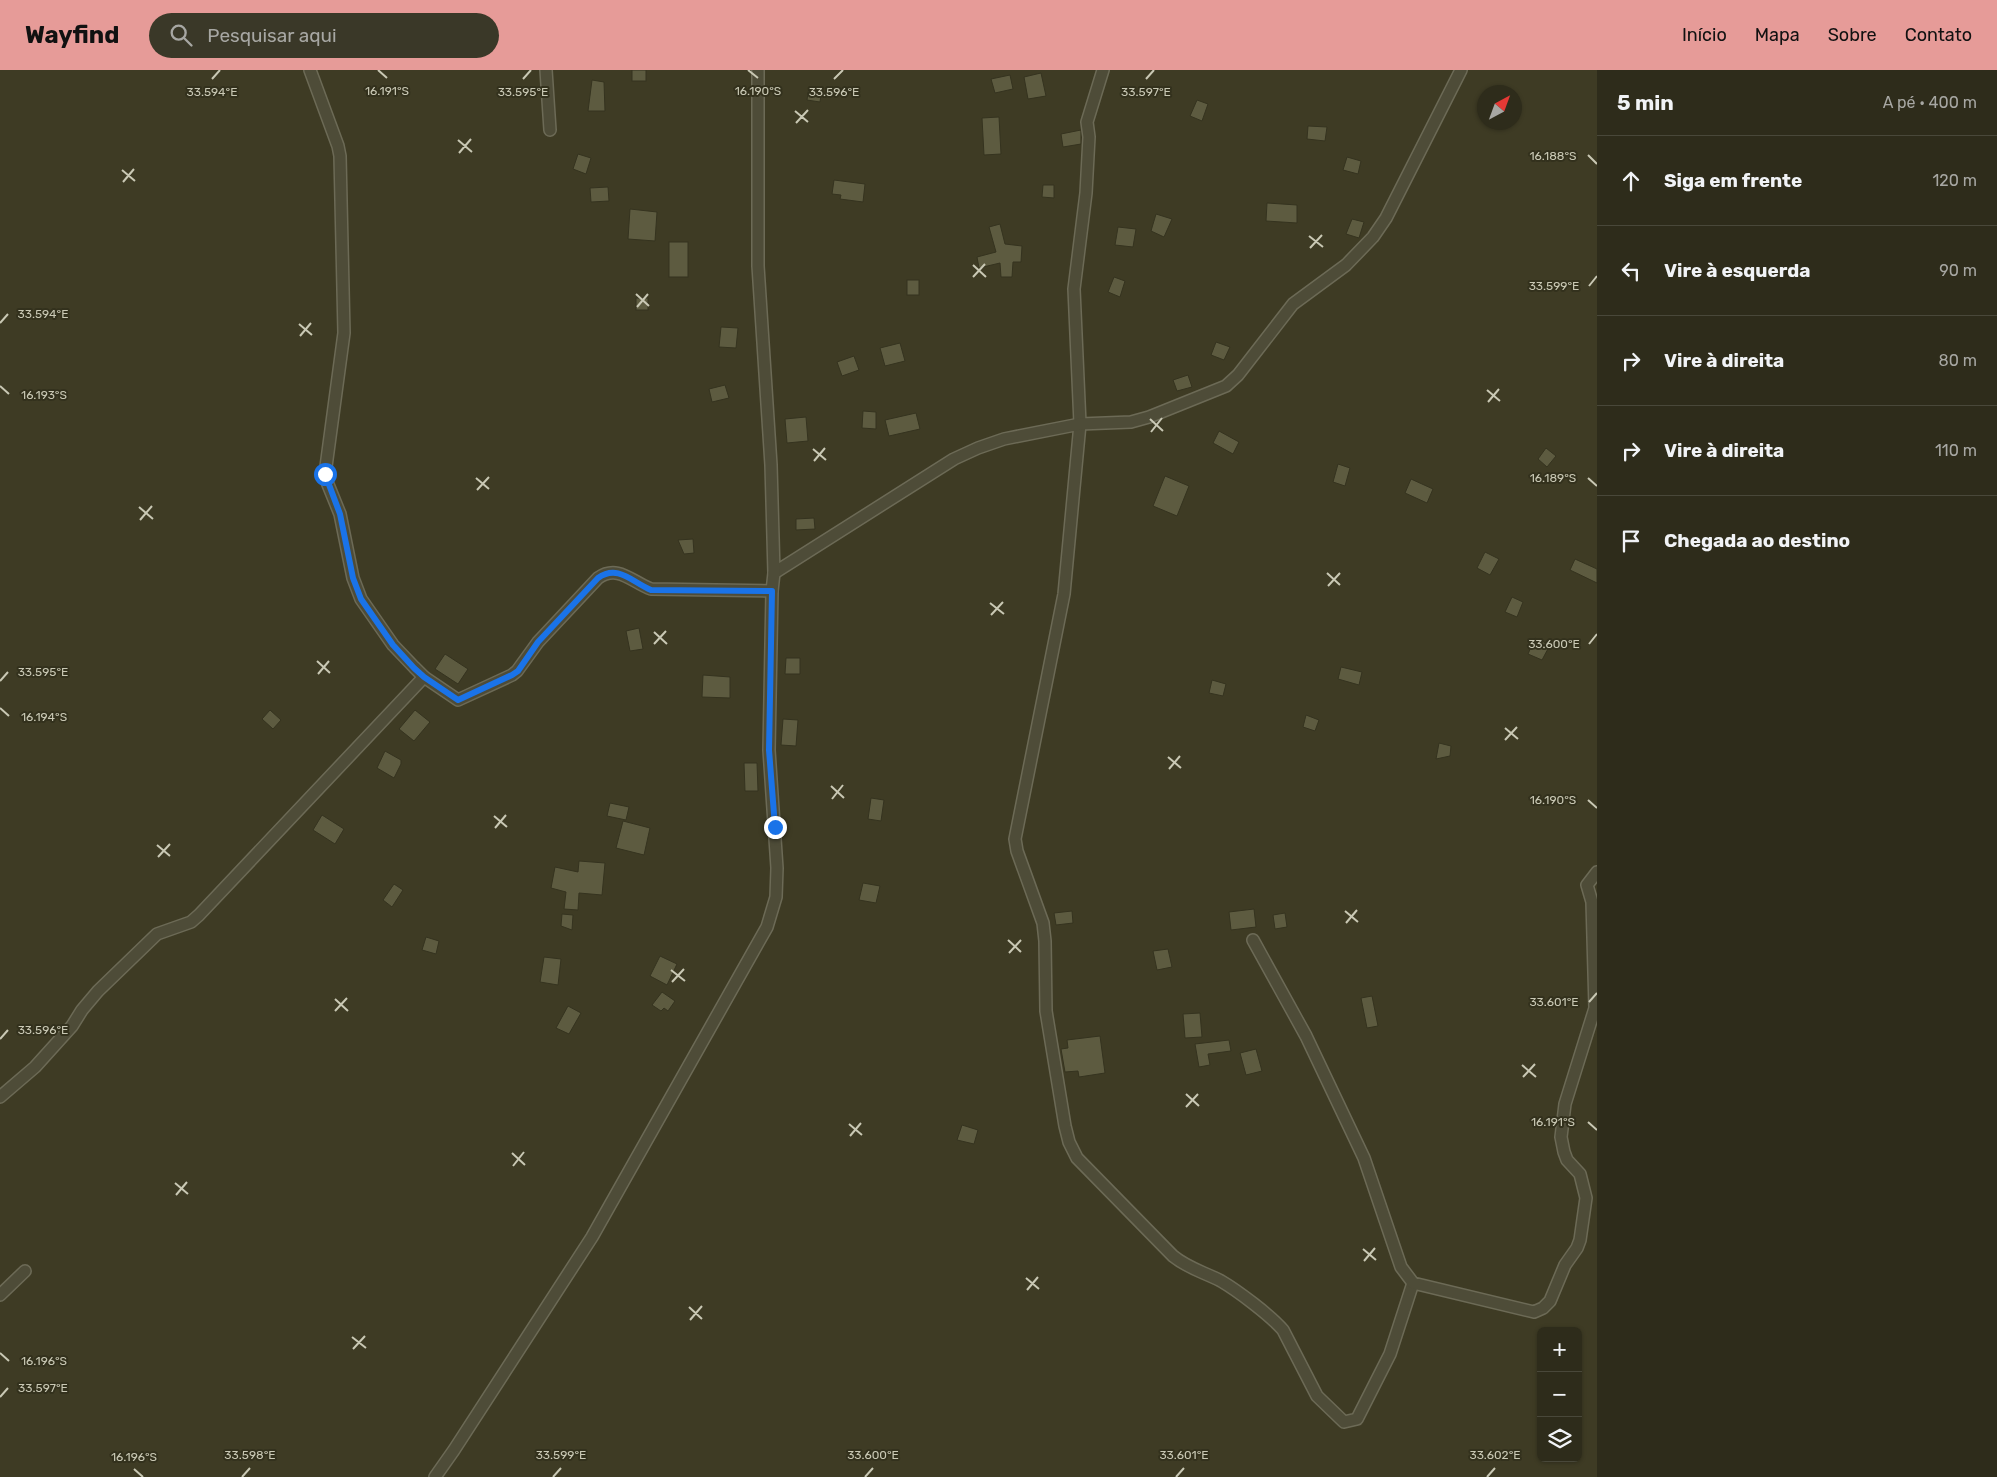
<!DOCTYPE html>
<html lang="pt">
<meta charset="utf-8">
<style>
:root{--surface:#2e2c1b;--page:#3a3828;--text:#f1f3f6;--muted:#a7a7a3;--line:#49483a;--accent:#e69b98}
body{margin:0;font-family:Rubik,sans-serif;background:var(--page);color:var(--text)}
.controls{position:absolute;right:15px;bottom:15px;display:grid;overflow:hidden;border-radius:8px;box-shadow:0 1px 4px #0004}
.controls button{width:45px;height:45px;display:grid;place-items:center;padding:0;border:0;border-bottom:1px solid var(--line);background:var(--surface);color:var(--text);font:25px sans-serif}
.compass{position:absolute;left:1477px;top:15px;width:45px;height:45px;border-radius:50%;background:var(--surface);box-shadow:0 1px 4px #0004;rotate:41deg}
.stop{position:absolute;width:15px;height:15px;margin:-11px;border:4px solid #1a73e8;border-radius:50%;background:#fff}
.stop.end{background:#1a73e8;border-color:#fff;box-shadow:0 1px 5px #0008}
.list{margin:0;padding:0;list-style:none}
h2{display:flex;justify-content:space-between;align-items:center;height:65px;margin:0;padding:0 20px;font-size:21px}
h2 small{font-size:16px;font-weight:400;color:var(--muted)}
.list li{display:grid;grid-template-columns:32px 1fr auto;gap:15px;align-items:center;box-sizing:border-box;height:90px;padding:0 20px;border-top:1px solid var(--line)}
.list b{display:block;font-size:19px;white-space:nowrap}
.list em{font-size:16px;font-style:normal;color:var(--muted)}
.icon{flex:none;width:28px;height:28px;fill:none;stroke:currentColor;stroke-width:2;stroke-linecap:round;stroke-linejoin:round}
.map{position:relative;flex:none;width:1597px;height:1407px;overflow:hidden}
header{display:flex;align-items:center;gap:30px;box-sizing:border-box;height:70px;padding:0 25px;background:var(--accent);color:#111}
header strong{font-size:24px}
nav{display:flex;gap:28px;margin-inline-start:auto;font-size:18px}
.search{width:350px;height:45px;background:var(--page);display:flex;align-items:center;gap:12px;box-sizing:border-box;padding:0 18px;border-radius:28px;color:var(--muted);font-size:19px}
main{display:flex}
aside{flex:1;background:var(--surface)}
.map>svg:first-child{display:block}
</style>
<header>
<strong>Wayfind</strong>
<div class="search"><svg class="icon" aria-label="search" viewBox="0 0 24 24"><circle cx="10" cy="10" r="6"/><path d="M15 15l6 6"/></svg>Pesquisar aqui</div>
<nav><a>Início</a><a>Mapa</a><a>Sobre</a><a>Contato</a></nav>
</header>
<main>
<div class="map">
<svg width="1597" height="1407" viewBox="0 0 1597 1407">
<rect width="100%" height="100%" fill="#3e3b24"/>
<g fill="#5d5b40" stroke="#35331f">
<rect x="632" y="0" width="14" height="11"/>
<path d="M1041,3L1046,26L1028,29L1024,7Z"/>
<path d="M1010,5L1013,19L995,23L991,9Z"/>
<path d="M592,10L604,12L605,41H588Z"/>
<path d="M809,17L822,18L820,32L807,30Z"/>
<path d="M1197,30L1208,34L1202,51L1190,46Z"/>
<path d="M999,47L1001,84L984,85L982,48Z"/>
<path d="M1308,56L1327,57L1325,71L1307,69Z"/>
<path d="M1081,60V74L1063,77L1061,64Z"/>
<path d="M578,84L591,88L586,104L573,99Z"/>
<path d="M1347,87L1361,91L1358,104L1343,100Z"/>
<path d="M834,110L865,114L863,132L840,129L841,125L832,124Z"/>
<path d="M1043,115H1054V128L1042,127Z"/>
<path d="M608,117L609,131L591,132L590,118Z"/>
<path d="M1267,133L1297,135V153L1266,151Z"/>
<path d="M630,139L657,142L655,171L628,169Z"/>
<path d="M1156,144L1172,149L1164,167L1151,161Z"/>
<path d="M1352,149L1364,152L1359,168L1346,164Z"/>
<path d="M1000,154L1005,174L1022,176L1021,192H1013L1012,207H1001L1000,193L979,198L977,187L996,182L989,157Z"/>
<path d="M1118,157L1136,159L1133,177L1115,175Z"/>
<rect x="669" y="172" width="19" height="35"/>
<path d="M1114,207L1125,211L1120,227L1108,222Z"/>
<rect x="907" y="210" width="12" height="15"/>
<rect x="636" y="228" width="12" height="12"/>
<path d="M721,257L738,258L736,278L719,277Z"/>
<path d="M1216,272L1230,277L1224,290L1211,285Z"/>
<path d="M900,273L905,291L885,296L880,278Z"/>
<path d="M854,286L859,300L842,306L837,292Z"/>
<path d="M1188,305L1192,317L1177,321L1173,310Z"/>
<path d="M725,315L729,328L712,332L709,319Z"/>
<path d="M863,341L876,342V359L862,358Z"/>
<path d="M916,343L920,359L889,366L885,350Z"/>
<path d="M806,347L808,371L787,373L785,349Z"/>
<path d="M1219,361L1239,372L1233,384L1213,373Z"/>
<path d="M1546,378L1556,386L1547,397L1538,389Z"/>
<path d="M1338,394L1350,398L1345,416L1333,412Z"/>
<path d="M1165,406L1189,416L1177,446L1153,436Z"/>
<path d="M1411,409L1433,419L1427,433L1405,423Z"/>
<path d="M814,448L815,459L796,460V449Z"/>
<path d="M693,469L694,483L684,484L678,470Z"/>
<path d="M1485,482L1499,489L1490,505L1477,498Z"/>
<path d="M1575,489L1597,499V513L1570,500Z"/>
<path d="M1512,527L1523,532L1517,547L1505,542Z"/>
<path d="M639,558L643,579L630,581L626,561Z"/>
<path d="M1535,568L1550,575L1542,590L1528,584Z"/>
<path d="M445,584L468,599L458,614L435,599Z"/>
<path d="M786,588H800V604H785Z"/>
<path d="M1341,597L1362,602L1359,615L1338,609Z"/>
<path d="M703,605L730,607V628L702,627Z"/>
<path d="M1212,610L1226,614L1223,626L1209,623Z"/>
<path d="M270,640L281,650L273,659L262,649Z"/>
<path d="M415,640L430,652L414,671L399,659Z"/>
<path d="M1306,645L1319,650L1315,661L1303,657Z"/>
<path d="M783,649L798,650L796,676L781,675Z"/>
<path d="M1439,673L1451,676L1450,686L1436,689Z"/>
<path d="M385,681L401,690V694L394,708L377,698Z"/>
<path d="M744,693H757L758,721H745Z"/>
<path d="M871,728L884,730L881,751L868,749Z"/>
<path d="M610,733L629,737L626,750L607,746Z"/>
<path d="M322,745L344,759L335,774L313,760Z"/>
<path d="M623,751L650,758L644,785L616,778Z"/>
<path d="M579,791L605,793L602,825L579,823L578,840L564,839L566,822L551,818L555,797L578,802Z"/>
<path d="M863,813L880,816L876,833L859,830Z"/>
<path d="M394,814L403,820L392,837L383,830Z"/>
<path d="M1254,839L1256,857L1231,860L1229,842Z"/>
<path d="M1072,841L1073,853L1056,855L1054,843Z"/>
<path d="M1285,843L1287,857L1275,859L1273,845Z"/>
<path d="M562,844L573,845L572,860L561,856Z"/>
<path d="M426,867L439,871L436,884L422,880Z"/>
<path d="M1168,879L1172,897L1157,900L1153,881Z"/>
<path d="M660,886L677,894L667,915L650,906Z"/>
<path d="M544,887L561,889L558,915L540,912Z"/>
<path d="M662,922L675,931L668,941L664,938L661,941L652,935Z"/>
<path d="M1372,926L1378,956L1367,958L1361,928Z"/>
<path d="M568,936L581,943L569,964L556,958Z"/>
<path d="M1200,943L1202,967L1185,968L1183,944Z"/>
<path d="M1100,966L1105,1003L1079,1007L1078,1001L1065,1002L1061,979L1068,978L1067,970Z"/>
<path d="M1229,970L1231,981L1208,984L1210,995L1199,997L1195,974Z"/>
<path d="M1256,979L1262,1001L1246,1005L1240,983Z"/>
<path d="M962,1055L978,1060L974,1074L957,1070Z"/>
</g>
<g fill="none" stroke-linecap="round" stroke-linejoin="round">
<g stroke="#6c6a56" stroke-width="14">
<g id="minor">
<path d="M310,0L338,76L340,86L344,263L325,404L327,412L340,444L353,508L361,529L393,575L414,597L424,607L458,630L512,605L517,601L538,572L598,508C618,494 632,512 651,519L772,521"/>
<path d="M546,0L550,60"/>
<path d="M1103,0L1087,52L1089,67L1086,123L1074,219L1080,354L1064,524L1015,769L1017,781L1043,853L1045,871L1046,941L1065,1056L1069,1072L1077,1088L1173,1186C1189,1199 1204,1202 1221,1211C1238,1221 1270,1245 1283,1260L1317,1326L1344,1352L1357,1349L1390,1284L1413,1213"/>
<path d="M774,503L954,389L978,378L1004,369L1080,354L1131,352L1149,347L1226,316L1238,305L1293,234L1346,195L1373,167L1386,148L1461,0"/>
<path d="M1253,870L1306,966L1364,1088L1401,1197L1413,1213L1534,1242L1543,1238L1550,1231L1565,1195L1577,1178L1580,1170L1586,1128L1580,1104L1567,1090L1564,1082L1561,1067L1565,1034L1595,938L1592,832L1587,815L1597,802"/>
<path d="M0,1027L35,997L72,956L82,940L98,921L157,864L191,852L199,845L424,607"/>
<path d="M0,1225L25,1201"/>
<path d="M435,1407L454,1380L592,1167L767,857L776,827L777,798L769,680L772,521L774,503L771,395L758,196V0"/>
</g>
</g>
<use href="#minor" stroke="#4e4c38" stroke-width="11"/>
</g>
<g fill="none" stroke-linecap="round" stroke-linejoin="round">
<path stroke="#1a73e8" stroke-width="6" d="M325,404L340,444L353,508L361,529L393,575L414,598L424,607L458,630L512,605L518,601L538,572L598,508C618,494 632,512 651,520L772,521L769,680L775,757"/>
</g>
<path fill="none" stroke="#c9c8b4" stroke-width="2" d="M378,0L387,8M748,0L758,8M212,9L220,0M523,9L531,0M834,9L843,0M1146,9L1154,0M795,41L808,52M796,53L808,40M458,70L472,82M459,83L471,69M1588,85L1597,94M122,100L135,111M123,112L134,99M1309,166L1323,177M1310,178L1322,165M973,195L986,207M973,207L985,194M1589,216L1597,206M636,224L649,236M637,237L648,224M0,253L8,244M299,254L312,265M300,266L311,253M0,316L9,324M1487,320L1500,331M1488,332L1499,319M1150,349L1163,361M1151,362L1162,348M813,379L826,390M814,391L825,378M476,408L489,419M1588,408L1597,416M477,420L489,407M139,437L153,449M140,450L152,436M1327,503L1340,515M1328,516L1340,503M990,533L1004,544M991,545L1003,532M654,562L667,574M654,574L666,561M1589,574L1597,564M317,591L330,603M318,604L329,591M0,611L8,602M0,638L9,646M1505,658L1518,669M1505,670L1517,657M1168,687L1181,698M1169,699L1180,686M831,716L844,728M832,729L843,715M1588,730L1597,738M494,746L507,757M495,758L506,745M157,775L170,786M158,787L170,774M1345,841L1358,852M1346,853L1357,840M1008,870L1021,882M1009,883L1021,870M671,900L685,911M672,912L684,899M335,929L348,941M1589,932L1597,923M335,941L347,928M0,969L8,960M1522,995L1536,1007M1523,1007L1535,994M1186,1024L1199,1036M1186,1037L1198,1024M1588,1052L1597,1060M849,1054L862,1065M850,1066L861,1053M512,1083L525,1095M513,1096L524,1082M175,1113L188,1124M176,1125L187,1112M1363,1179L1376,1190M1364,1191L1375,1178M1026,1208L1039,1219M1027,1220L1038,1207M689,1237L702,1249M690,1250L702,1236M352,1267L366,1278M353,1279L365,1266M0,1283L9,1291M0,1327L8,1318M134,1399L143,1407M242,1407L250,1398M553,1407L561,1398M865,1407L873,1398M1176,1407L1184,1398M1487,1407L1495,1398"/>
<g font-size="12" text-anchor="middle" fill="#c9c8b4" stroke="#33311d" stroke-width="4" stroke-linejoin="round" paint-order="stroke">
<text x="387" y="25">16.191°S</text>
<text x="758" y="25">16.190°S</text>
<text x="212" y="26">33.594°E</text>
<text x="523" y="26">33.595°E</text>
<text x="834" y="26">33.596°E</text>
<text x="1146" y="26">33.597°E</text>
<text x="1553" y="90">16.188°S</text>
<text x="1554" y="220">33.599°E</text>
<text x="43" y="248">33.594°E</text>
<text x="44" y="329">16.193°S</text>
<text x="1553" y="412">16.189°S</text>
<text x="1554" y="578">33.600°E</text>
<text x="43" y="606">33.595°E</text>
<text x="44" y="651">16.194°S</text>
<text x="1553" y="734">16.190°S</text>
<text x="1554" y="936">33.601°E</text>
<text x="43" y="964">33.596°E</text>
<text x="1553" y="1056">16.191°S</text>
<text x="44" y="1295">16.196°S</text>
<text x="43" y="1322">33.597°E</text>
<text x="250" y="1389">33.598°E</text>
<text x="561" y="1389">33.599°E</text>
<text x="873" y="1389">33.600°E</text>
<text x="1184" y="1389">33.601°E</text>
<text x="1495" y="1389">33.602°E</text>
<text x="134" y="1391">16.196°S</text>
</g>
</svg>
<div class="controls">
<button>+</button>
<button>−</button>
<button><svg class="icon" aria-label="layers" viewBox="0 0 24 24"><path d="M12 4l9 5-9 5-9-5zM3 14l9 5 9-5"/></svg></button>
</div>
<svg class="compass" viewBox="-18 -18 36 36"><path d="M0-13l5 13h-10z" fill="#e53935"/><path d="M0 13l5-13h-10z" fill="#a7a7a3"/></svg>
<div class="stop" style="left:325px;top:404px"></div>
<div class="stop end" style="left:775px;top:757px"></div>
</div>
<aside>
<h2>5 min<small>A pé · 400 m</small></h2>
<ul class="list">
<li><svg class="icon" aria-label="ahead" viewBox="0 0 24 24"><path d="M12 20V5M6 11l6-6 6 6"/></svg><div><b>Siga em frente</b></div><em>120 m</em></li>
<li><svg class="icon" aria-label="left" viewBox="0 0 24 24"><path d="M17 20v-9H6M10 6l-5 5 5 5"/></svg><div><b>Vire à esquerda</b></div><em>90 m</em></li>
<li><svg class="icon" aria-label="right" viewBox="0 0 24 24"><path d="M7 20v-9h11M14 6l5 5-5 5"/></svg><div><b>Vire à direita</b></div><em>80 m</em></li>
<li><svg class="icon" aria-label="right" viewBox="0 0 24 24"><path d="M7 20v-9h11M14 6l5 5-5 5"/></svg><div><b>Vire à direita</b></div><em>110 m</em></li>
<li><svg class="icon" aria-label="arrive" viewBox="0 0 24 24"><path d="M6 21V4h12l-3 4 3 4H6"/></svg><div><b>Chegada ao destino</b></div></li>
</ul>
</aside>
</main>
